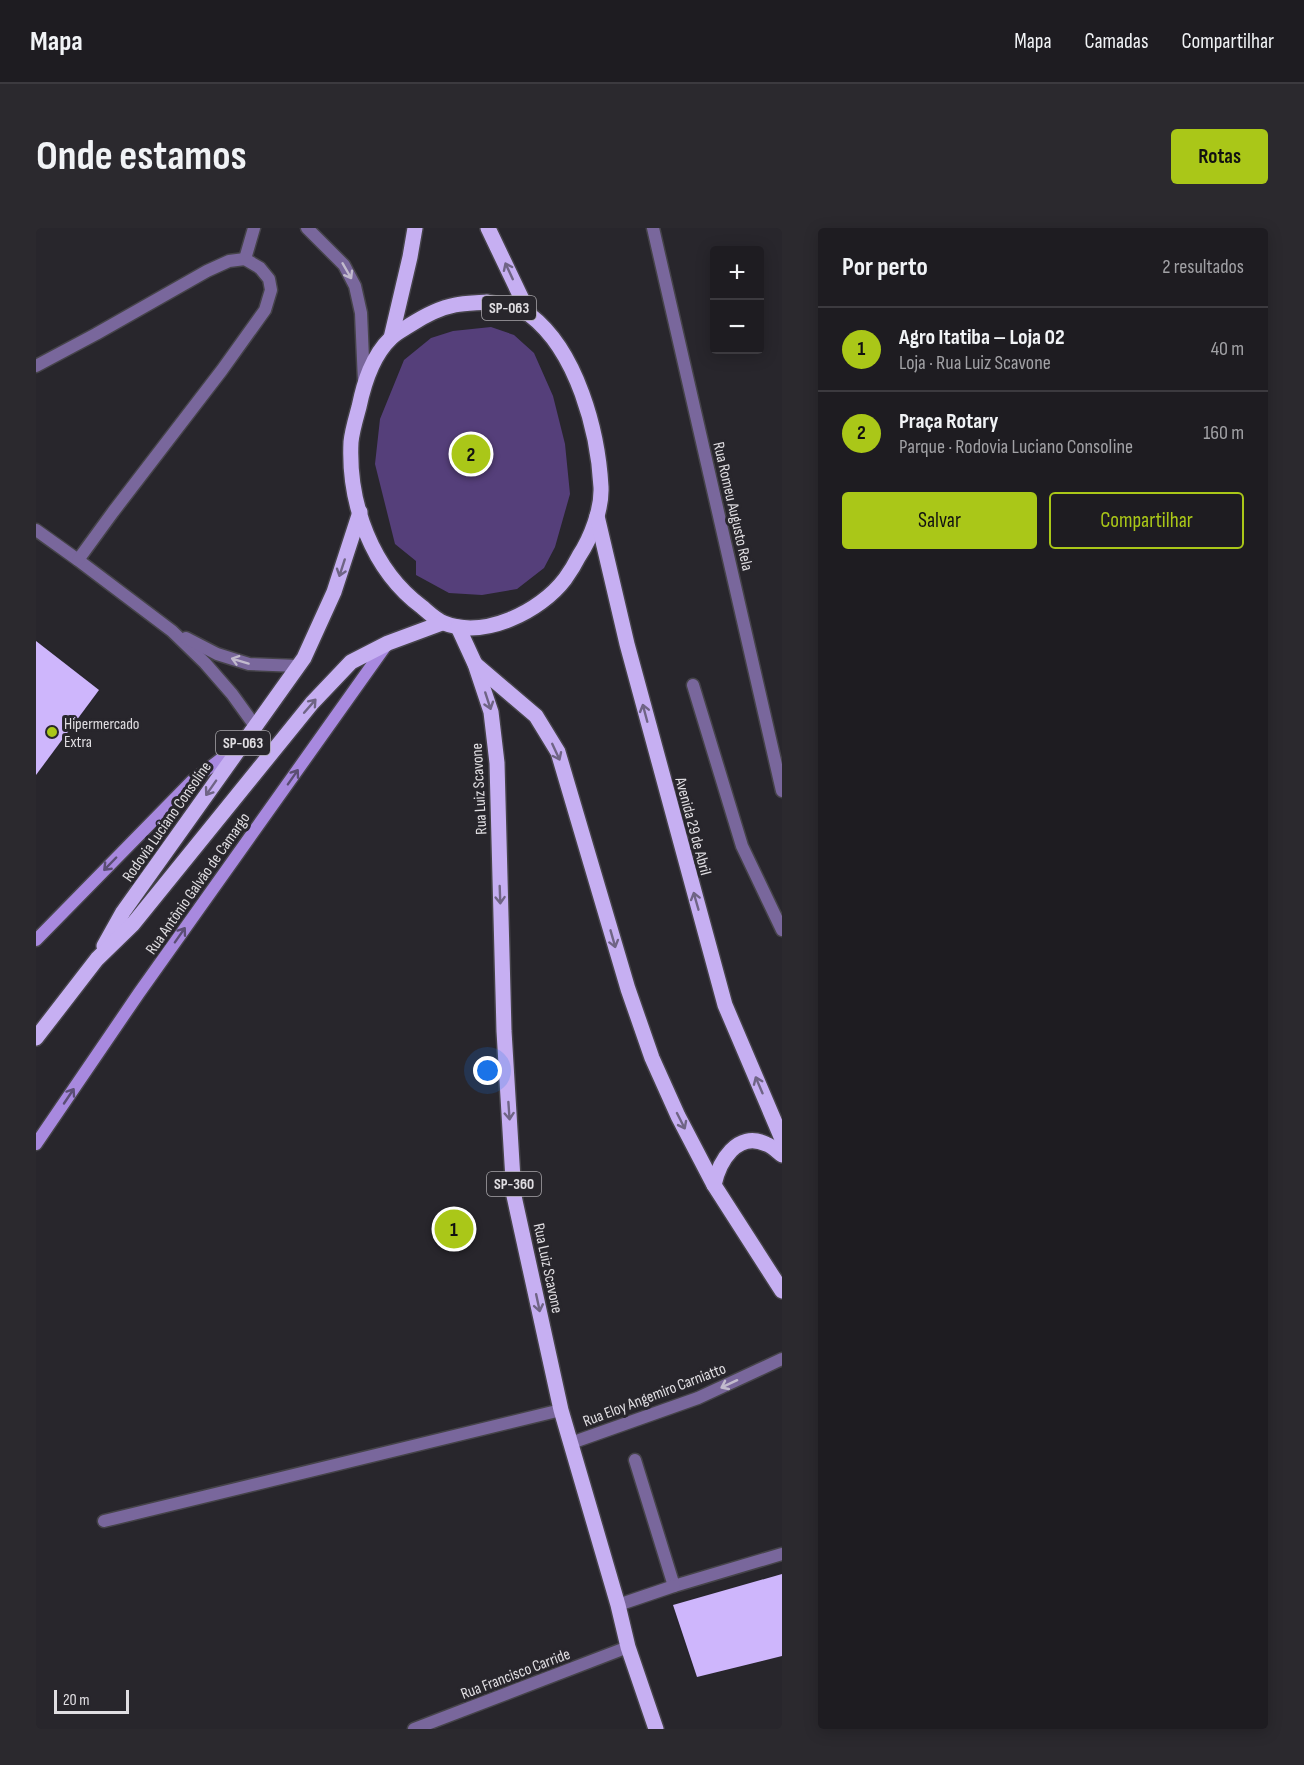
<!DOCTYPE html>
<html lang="pt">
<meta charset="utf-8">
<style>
:root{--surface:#1e1c21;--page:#2b292e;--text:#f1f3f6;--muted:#a1a1a5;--line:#3c3a3f;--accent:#aac718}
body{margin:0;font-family:"Sofia Sans Condensed",sans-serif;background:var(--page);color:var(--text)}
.controls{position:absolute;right:18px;top:18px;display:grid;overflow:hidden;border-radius:6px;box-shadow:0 3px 15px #0003}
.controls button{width:54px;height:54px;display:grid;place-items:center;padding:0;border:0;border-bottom:2px solid var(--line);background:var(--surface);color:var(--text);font:30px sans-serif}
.scale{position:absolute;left:18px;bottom:15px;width:75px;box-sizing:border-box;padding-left:6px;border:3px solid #e0dee2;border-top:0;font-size:16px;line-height:21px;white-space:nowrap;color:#e0dee2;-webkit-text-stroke:4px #28262c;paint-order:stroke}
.you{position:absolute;left:452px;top:843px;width:21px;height:21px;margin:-15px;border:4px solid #fff;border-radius:50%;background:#1a73e8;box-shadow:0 0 0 9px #1a73e833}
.badge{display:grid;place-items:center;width:39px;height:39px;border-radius:50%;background:var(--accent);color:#111;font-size:20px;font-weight:700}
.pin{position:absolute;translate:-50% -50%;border:3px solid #fff;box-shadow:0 2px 6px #0006}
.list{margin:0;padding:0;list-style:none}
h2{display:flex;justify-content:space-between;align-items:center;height:78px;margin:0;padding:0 24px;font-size:26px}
h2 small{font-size:20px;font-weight:400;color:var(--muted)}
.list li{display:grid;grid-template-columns:39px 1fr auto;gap:18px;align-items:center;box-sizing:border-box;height:84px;padding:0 24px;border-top:2px solid var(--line)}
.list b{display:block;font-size:22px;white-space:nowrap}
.list p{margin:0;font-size:20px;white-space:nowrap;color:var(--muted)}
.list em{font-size:20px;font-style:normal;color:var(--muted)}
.actions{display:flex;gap:12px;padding:18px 24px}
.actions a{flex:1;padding:14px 0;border:2px solid var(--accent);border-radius:6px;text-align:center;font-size:21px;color:var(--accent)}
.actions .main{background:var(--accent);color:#111}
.map{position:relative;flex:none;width:746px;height:1501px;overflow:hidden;border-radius:6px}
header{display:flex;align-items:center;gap:36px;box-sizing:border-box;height:84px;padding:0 30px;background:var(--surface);border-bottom:2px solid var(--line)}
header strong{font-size:28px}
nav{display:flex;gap:33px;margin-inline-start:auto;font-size:21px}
.intro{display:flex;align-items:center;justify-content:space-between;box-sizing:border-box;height:144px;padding:0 36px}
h1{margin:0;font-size:42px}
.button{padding:15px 27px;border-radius:6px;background:var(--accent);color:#111;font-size:21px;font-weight:700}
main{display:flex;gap:36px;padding:0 36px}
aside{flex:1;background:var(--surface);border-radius:6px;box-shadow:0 3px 15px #0003}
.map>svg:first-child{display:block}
</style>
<header>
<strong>Mapa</strong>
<nav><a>Mapa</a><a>Camadas</a><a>Compartilhar</a></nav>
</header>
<div class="intro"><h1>Onde estamos</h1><a class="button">Rotas</a></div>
<main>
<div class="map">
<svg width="746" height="1501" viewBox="0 0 746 1501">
<rect width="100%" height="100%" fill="#28262c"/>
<path fill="#553f7a" d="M455,99L478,107L498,125L517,168L529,216L534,266L519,319L508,340L481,361L446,367L413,365L380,347V333L359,316L339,236L344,191L368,132L395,110L417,103Z"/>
<g fill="#ceb6fc">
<path d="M0,413L63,462L0,547Z"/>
<path d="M746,1346V1428L661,1449L637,1377Z"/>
</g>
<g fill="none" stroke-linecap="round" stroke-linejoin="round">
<g stroke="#454349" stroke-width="15">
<g id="service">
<path d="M0,138L60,106L171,43L193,33L209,31"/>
<path d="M0,302L42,332L136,403L169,435L196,466L219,498"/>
<path d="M42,332L77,284L186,142L229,82L235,62L233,51L224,40L209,31L218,0"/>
<path d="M150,410L181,426L213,436L262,438"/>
<path d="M657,457L706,618L746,702"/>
<path d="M599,1232L638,1358L746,1326"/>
<path d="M582,1377L638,1358"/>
</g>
</g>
<g stroke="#454349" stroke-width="15">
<g id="minor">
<path d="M271,0L308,37L319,58L325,85L328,154"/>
<path d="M617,0L746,563"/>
<path d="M68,1293L525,1182"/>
</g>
</g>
<g stroke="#454349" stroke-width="15">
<g id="tertiary">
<path d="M535,1215L662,1170L746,1131"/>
<path d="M378,1501L592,1419"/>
</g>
</g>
<g stroke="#454349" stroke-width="15">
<g id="secondary">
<path d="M0,712L156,553L202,518"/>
<path d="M0,916L103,765L351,416"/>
</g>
</g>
<g stroke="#454349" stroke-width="18">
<g id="primary">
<path d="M452,0L493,86"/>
<path d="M451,74C462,77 486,81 494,87C541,123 562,203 565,259C566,281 555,310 543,328C539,336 534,344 529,351C504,384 448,411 408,395C400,392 393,385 386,379C336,342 312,276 315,214C316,203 320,190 323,179C328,155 336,128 355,110C360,105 368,101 374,97C388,88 403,80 419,77C429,75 441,75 451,74Z"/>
<path d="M355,110L374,29L379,0"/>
<path d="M561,288L591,416L689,777L746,911"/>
<path d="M422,399L439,436L455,484L461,535L468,803L478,968L525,1182L582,1377L592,1419L620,1501"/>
<path d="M439,436L500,488L522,524L592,761L616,830L642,888L678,957L746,1063"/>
<path d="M68,718L87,684L268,430L298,364L324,284"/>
<path d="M0,810L61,731L97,696L276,475L315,434L352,415L406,395"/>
<path d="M678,957C683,934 701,902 730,916C736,918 741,923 746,927"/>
</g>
</g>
<use href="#service" stroke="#79679c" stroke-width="12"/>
<use href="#minor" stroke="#79679c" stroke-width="12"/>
<use href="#tertiary" stroke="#79679c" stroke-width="12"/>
<use href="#secondary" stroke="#a889df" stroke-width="12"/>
<use href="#primary" stroke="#c6aff2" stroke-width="15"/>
</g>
<defs><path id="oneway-shaft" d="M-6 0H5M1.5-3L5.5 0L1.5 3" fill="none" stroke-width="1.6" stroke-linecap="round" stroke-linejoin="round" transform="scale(1.5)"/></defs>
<g stroke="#c1bacd">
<use href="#oneway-shaft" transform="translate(311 43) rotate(60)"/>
<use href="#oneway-shaft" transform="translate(204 433) rotate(-163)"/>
<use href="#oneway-shaft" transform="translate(693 1156) rotate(155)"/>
</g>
<g stroke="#6f6485">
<use href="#oneway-shaft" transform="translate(473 43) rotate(-115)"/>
<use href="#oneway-shaft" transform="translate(306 340) rotate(108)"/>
<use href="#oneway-shaft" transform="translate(452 473) rotate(72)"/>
<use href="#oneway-shaft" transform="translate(274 478) rotate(-49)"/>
<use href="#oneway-shaft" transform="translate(609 485) rotate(-105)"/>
<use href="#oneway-shaft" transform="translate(520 524) rotate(65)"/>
<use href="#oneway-shaft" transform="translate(175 560) rotate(125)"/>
<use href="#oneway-shaft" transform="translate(464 667) rotate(88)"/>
<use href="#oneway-shaft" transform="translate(660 673) rotate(-106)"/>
<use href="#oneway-shaft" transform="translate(577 711) rotate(74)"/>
<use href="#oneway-shaft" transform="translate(723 857) rotate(-113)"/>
<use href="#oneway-shaft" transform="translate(473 883) rotate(86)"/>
<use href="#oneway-shaft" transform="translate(645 893) rotate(63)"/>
<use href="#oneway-shaft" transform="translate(502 1075) rotate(78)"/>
</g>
<g stroke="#5b4e74">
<use href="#oneway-shaft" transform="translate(257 549) rotate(-55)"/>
<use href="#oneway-shaft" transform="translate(74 636) rotate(134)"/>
<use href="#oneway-shaft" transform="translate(144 707) rotate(-55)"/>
<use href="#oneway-shaft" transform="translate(33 868) rotate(-56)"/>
</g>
<circle fill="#aac718" stroke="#28262c" stroke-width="2" cx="16" cy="504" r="6"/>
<g text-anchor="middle" stroke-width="6" stroke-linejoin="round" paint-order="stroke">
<g fill="#28262c" stroke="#a9a7ab" stroke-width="1.5">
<rect x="446" y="68" width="54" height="24" rx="4.5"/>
<rect x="180" y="503" width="54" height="24" rx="4.5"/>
<rect x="451" y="944" width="54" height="24" rx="4.5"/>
</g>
<g font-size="15" font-weight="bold" fill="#e0dee2">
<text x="473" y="85">SP-063</text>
<text x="207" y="520">SP-063</text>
<text x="478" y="961">SP-360</text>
</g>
<g font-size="16" fill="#e0dee2" stroke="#28262c">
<text transform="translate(698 278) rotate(77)" y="6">Rua Romeu Augusto Rela</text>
<text transform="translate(442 561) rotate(-93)" y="6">Rua Luiz Scavone</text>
<text transform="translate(130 593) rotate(-55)" y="6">Rodovia Luciano Consoline</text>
<text transform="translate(658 598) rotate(75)" y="6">Avenida 29 de Abril</text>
<text transform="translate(161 655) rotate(-55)" y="6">Rua Antônio Galvão de Camargo</text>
<text transform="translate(513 1040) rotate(78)" y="6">Rua Luiz Scavone</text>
<text transform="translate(618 1166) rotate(-21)" y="6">Rua Eloy Angemiro Carniatto</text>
<text transform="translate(479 1445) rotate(-21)" y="6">Rua Francisco Carride</text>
</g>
<g font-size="16" fill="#e0dee2" stroke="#28262c" text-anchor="start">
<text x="28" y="501">Hipermercado<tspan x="28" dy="18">Extra</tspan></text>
</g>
</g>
</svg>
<div class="controls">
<button>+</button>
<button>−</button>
</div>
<div class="scale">20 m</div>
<div class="you"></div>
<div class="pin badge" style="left:418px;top:1001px">1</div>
<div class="pin badge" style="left:435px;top:226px">2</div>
</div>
<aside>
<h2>Por perto<small>2 resultados</small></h2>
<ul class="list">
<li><span class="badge">1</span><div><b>Agro Itatiba – Loja 02</b><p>Loja · Rua Luiz Scavone</p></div><em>40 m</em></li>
<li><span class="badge">2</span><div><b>Praça Rotary</b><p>Parque · Rodovia Luciano Consoline</p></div><em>160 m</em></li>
</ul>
<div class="actions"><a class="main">Salvar</a><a>Compartilhar</a></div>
</aside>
</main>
